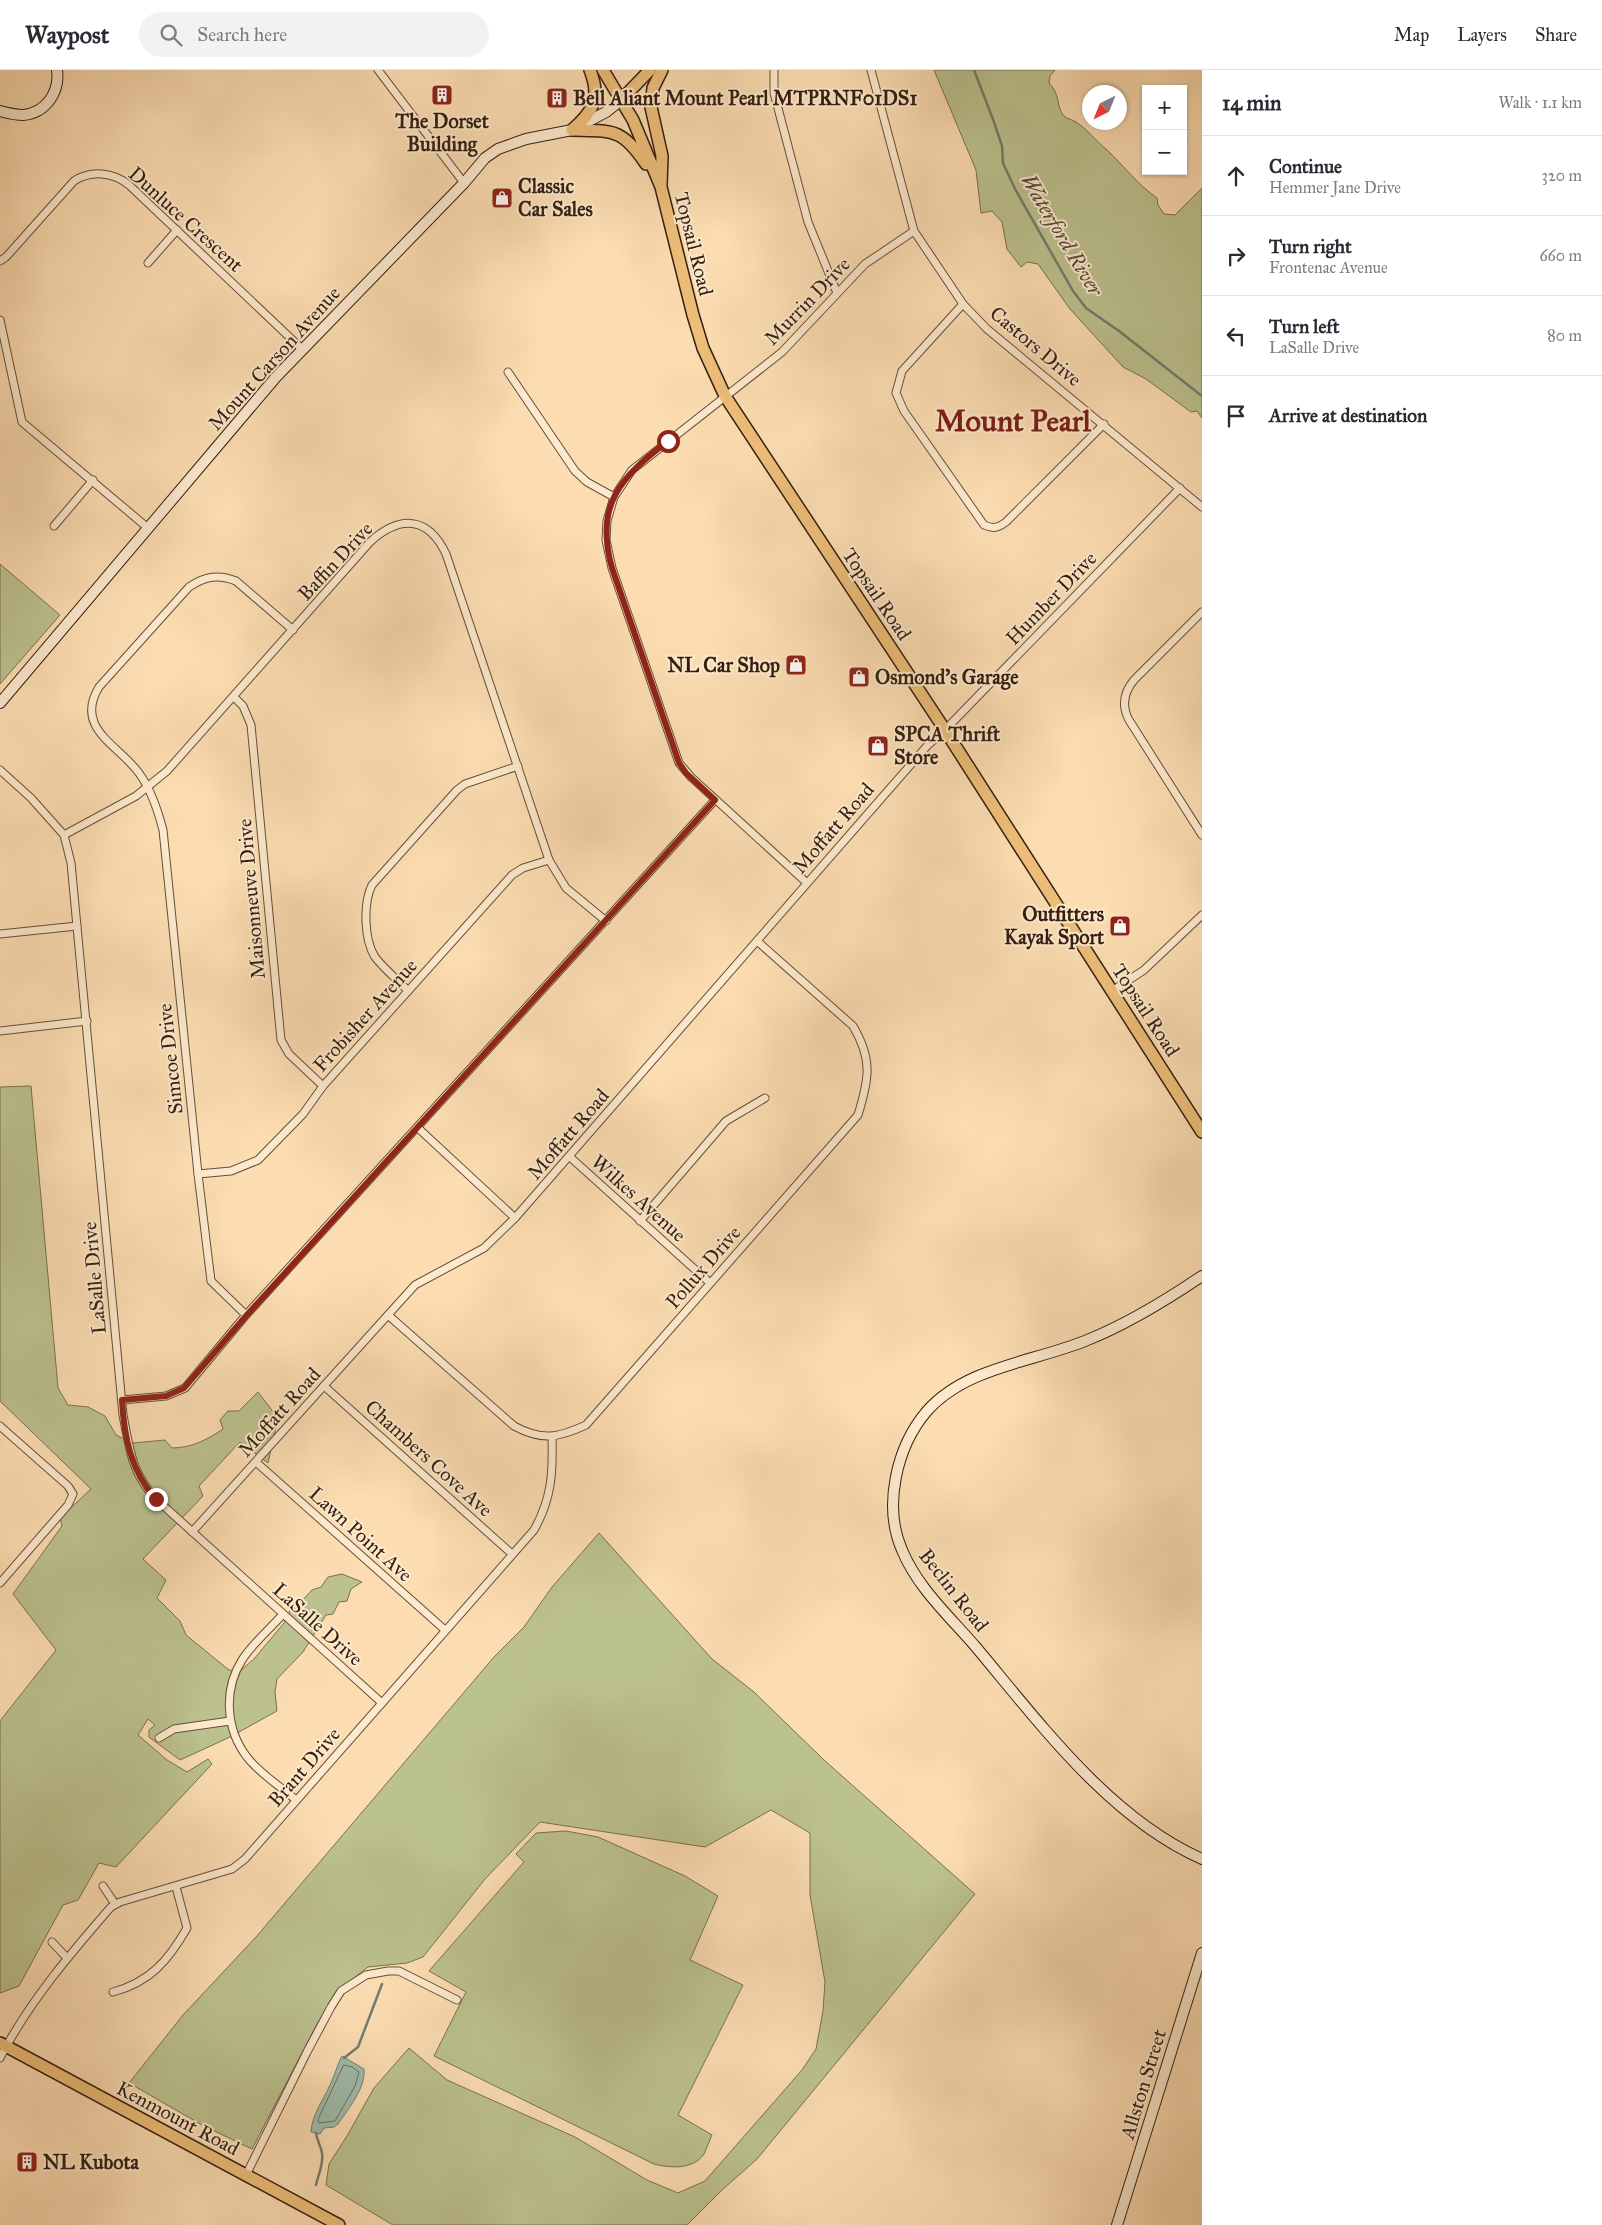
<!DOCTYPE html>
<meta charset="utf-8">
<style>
:root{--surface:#fff;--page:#f2f2f3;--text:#2b2b33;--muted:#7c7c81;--line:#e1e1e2}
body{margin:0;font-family:"IM FELL Great Primer",serif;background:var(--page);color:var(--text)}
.controls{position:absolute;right:15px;top:15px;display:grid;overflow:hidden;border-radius:0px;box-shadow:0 1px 4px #0004}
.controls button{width:45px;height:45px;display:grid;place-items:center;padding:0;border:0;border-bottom:1px solid var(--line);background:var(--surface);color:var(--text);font:25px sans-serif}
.compass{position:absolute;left:1082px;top:15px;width:45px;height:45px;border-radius:50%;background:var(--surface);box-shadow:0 1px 4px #0004;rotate:223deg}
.stop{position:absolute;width:15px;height:15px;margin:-11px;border:4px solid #8f2418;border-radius:50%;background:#fff}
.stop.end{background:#8f2418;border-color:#fff;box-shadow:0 1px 5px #0008}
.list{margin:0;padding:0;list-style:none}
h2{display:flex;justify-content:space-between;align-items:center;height:65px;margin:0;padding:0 20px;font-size:21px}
h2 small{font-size:16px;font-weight:400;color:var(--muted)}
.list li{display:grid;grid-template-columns:32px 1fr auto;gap:15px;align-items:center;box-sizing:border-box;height:80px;padding:0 20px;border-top:1px solid var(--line)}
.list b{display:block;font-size:19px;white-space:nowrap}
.list p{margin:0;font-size:16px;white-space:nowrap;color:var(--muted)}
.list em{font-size:16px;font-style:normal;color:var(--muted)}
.icon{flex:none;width:28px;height:28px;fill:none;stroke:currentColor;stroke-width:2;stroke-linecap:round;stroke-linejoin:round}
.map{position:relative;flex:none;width:1202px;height:2155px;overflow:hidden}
header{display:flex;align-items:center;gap:30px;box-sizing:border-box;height:70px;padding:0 25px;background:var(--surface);border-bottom:1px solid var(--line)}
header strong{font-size:24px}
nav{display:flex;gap:28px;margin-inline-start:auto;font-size:18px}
.search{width:350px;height:45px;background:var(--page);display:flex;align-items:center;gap:12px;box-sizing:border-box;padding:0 18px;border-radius:28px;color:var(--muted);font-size:19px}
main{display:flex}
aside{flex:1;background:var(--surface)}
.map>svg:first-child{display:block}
</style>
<header>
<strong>Waypost</strong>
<div class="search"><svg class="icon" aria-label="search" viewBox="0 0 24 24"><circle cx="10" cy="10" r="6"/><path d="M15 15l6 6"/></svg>Search here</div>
<nav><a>Map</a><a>Layers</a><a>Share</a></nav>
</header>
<main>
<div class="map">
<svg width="1202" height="2155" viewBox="0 0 1202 2155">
<rect width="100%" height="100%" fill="#fcddb2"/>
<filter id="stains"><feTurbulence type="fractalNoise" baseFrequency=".004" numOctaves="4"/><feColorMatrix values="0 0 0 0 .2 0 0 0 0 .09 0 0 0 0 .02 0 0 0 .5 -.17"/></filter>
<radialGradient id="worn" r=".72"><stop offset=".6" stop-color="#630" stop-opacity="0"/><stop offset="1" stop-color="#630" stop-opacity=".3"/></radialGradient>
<g fill="#bcc28f" stroke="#78704f">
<path d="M934,0H1055L1050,6L1049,13C1061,25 1056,39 1065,47C1068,49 1073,50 1076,52C1087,59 1097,72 1107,80C1124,96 1138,115 1157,128L1158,135L1164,144L1175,145L1202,118V348L1197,341L1191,342L1146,309L1123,297L1070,239L1038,194L1027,192L1021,197L1007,179L1002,152L992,141L981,143L976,100Z"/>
<path d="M0,494L60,545L0,614Z"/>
<path d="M31,1016L58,1318L68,1335L88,1337L105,1346L116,1365L133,1373L165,1370L172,1378C191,1378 207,1370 223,1359L220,1350L228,1341H239L258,1322L278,1348L268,1393L240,1372L199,1416L203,1426L143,1489L166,1510L157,1528L180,1551L186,1565L229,1600L240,1601L254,1589L284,1553L291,1538L300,1533L312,1520L321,1517L328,1507L342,1504L362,1512L351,1519L347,1531L339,1532L333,1544L326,1545L303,1582L277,1609L275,1622L277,1641L230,1667L180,1690L149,1667V1660L155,1655L148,1649L138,1665L167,1690L187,1702L208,1689L212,1694L116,1797L99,1793L78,1830L63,1835L19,1916L0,1923V1651L56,1580L13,1524L62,1456L60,1448L91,1419L0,1331V1017Z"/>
<path d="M599,1463L712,1589L754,1622L824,1690L975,1824L757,2089L722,2120L687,2155H393L326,2115L329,2094L347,2066L374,2018L409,1978L447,2010L575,2067L647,2110L678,2123L705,2111L802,2000L816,1979L823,1941L825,1912L810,1825V1763L771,1740L705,1777L540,1752L485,1809L423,1887L407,1893L368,1897L337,1921L317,1954L252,2079L202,2055L129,2013L183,1945L256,1867L494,1587L524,1557L552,1517Z"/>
<path d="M566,1761L598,1767L685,1806L718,1826L690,1890L743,1915L678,2045L712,2065C709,2071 707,2078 704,2084C693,2100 670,2098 654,2094L434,1986L466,1922L429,1901L524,1792L516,1784L536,1763Z"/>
</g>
<path fill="#9fbcac" stroke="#747d6d" d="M342,1986L364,1999C366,2018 348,2039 338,2054L334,2057L324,2058L320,2064L311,2062C312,2044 323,2031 330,2015C335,2005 337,1995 342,1986Z"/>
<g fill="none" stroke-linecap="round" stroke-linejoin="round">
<path stroke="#6a6d5e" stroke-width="1" d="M344,1995L352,1997L359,2002L355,2016L335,2051L319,2053L318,2050Z"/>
<g stroke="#747d6d" stroke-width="2.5">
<path d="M974,0L994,52L1002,76L1003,93L1015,119L1073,221L1086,238L1119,261L1202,326"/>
<path d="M344,1988L358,1977L382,1914"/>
<path d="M316,2115C318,2105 324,2094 322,2083C321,2076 317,2071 316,2063"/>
</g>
<g stroke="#664e38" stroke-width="9">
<g id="street">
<path d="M378,0L464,113"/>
<path d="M774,0V23L808,152L837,223"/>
<path d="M871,0L914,161L963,234L987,259L1202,437"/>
<path d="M0,191L6,187L74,111C91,100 113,102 129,115L302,279"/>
<path d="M148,193L177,160"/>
<path d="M963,234L902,301L896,323L904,341L984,455C993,459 998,458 1006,452L1104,354"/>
<path d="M0,250L22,352L148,458"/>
<path d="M508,302L575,401L587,412L614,427"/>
<path d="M54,456L93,410"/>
<path d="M1202,542L1134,610C1124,622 1121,635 1129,650L1202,765"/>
<path d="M234,627L243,636L251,655L281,970L289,984L323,1016"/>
<path d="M0,700L31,728L64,765L71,793L123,1345C130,1380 131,1402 156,1429L382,1633"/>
<path d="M64,765L136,726L167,701L370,472C400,445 428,446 446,484L549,790L566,818L606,851"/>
<path d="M807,813L691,707L679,693L612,498L606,470L607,451L614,427L632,400L782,282L865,194L914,161"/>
<path d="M0,864L77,856"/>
<path d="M408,921C398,910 384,899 375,887C364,870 363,833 372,815L457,720L465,714L518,696"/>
<path d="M1112,921L1144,900L1202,845"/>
<path d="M0,961L87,951"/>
<path d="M418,1058L515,1148"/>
<path d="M570,1087L710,1213"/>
<path d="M198,1104L231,1101L258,1090L303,1044L323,1016L512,805L523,798L549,790"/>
<path d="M640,1151L726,1051L765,1028"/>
<path d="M246,1245L211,1211L198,1104L163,760C158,741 152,722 141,706C122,676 73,660 99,617L189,517C205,506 219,504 236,511L293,560"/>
<path d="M388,1245L514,1356C542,1371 558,1368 586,1355L858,1045C869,1009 873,990 853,956L757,871"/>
<path d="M324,1316L512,1484"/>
<path d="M122,1330L166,1326L185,1318L246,1245L715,730"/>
<path d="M0,1356L68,1416L73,1424L68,1435L0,1513"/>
<path d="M256,1392L445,1560"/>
<path d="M192,1462L415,1215L484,1178L515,1148L927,676L945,660L1180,418"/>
<path d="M283,1544C270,1559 252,1574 242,1590C223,1620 226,1660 247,1687C258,1702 281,1717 296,1730"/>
<path d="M159,1668L174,1659L230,1651"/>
<path d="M103,1816L115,1834"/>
<path d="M52,1872L67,1888"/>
<path d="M113,1922C150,1912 168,1891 187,1858L176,1817"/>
<path d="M0,1988C29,1932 70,1884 111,1837L120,1832L232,1799L245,1789L534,1460C552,1428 553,1402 552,1367"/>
<path d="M246,2105L307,1982L331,1937L341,1921L366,1905L388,1901H399L457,1930"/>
</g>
</g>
<g stroke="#341e0f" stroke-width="12">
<g id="secondary">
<path d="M0,41C8,43 16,45 23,45C46,43 60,22 57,0"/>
<path d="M0,633L276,307L464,113L485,88L498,79L526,69L572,60L606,42L621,30"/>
<path d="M1202,1206C1165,1231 1126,1255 1085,1271C1033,1292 966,1297 927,1341C896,1377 883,1437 902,1480C917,1517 950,1547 975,1576C1039,1652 1109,1748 1202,1789"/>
<path d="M1117,2155L1202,1883"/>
</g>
</g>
<g stroke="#341e0f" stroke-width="14">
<g id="primary">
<path d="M603,0L633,50L661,117L693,245L703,278L725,326L945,660L1202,1062"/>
<path d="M621,30L650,0"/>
<path d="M572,60C613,61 622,58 646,94"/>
<path d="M572,60C594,41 601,28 590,0"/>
<path d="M661,115L662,86L651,37L653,18L662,0"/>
<path d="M0,1973L339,2155"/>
</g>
</g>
<use href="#street" stroke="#fde9cd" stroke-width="7"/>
<use href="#secondary" stroke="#fde9cd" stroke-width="10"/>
<use href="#primary" stroke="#eebe79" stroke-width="11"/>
</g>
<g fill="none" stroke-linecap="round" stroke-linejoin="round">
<path stroke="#8f2418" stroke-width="6" d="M156,1429C131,1402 124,1367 122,1330L166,1326L184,1318L246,1246L715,730L686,703L679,693L612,498C594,434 621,407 668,371"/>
</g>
<defs>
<g id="building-square" transform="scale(1.125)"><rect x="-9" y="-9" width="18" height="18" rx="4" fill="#8f2418" stroke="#fde9cd"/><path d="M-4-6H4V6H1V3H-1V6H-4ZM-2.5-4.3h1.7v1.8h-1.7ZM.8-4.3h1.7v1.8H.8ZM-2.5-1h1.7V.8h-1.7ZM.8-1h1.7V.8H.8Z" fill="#fff"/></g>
<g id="shop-square" transform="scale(1.125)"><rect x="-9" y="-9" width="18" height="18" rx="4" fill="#8f2418" stroke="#fde9cd"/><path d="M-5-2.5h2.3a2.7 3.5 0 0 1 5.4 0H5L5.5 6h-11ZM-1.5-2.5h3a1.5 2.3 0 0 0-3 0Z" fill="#fff"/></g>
</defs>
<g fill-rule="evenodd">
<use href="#building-square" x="442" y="25"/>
<use href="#building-square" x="557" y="28"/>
<use href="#shop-square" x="502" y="128"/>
<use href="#shop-square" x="796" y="595"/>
<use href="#shop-square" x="859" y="607"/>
<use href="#shop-square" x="878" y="676"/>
<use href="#shop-square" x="1120" y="856"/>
<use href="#building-square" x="27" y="2092"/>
</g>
<g text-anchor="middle" stroke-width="4" stroke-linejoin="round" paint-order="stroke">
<g font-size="20" font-weight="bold" fill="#341e0f" stroke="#fde9cd" text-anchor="start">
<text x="573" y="35">Bell Aliant Mount Pearl MTPRNF01DS1</text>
<text x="442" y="58" text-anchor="middle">The Dorset<tspan x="442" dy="23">Building</tspan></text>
<text x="518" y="123">Classic<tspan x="518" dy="23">Car Sales</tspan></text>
<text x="780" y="602" text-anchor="end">NL Car Shop</text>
<text x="875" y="614">Osmond's Garage</text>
<text x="894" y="671">SPCA Thrift<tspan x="894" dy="23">Store</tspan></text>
<text x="1104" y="851" text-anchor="end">Outfitters<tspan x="1104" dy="23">Kayak Sport</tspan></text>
<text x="43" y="2099">NL Kubota</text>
</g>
<g font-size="20" fill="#341e0f" stroke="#fde9cd">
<text transform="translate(186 149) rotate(42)" y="7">Dunluce Crescent</text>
<text transform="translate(694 174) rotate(76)" y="7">Topsail Road</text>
<text transform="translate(807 231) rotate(-46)" y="7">Murrin Drive</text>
<text transform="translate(1036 276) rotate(40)" y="7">Castors Drive</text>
<text transform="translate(274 288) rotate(-48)" y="7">Mount Carson Avenue</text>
<text transform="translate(335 491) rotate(-47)" y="7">Baffin Drive</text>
<text transform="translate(877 524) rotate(56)" y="7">Topsail Road</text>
<text transform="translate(1051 528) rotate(-46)" y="7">Humber Drive</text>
<text transform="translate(833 758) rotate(-49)" y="7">Moffatt Road</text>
<text transform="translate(251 829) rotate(-95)" y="7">Maisonneuve Drive</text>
<text transform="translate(1146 940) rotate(57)" y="7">Topsail Road</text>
<text transform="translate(365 945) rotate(-48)" y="7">Frobisher Avenue</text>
<text transform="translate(170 989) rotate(-96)" y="7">Simcoe Drive</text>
<text transform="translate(568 1064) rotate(-49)" y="7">Moffatt Road</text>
<text transform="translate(639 1128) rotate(42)" y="7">Wilkes Avenue</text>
<text transform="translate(703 1197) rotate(-49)" y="7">Pollux Drive</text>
<text transform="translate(94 1208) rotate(-95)" y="7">LaSalle Drive</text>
<text transform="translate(279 1342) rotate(-48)" y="7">Moffatt Road</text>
<text transform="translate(429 1388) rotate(42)" y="7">Chambers Cove Ave</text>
<text transform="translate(361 1464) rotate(42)" y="7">Lawn Point Ave</text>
<text transform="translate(954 1520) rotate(52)" y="7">Beclin Road</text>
<text transform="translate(318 1554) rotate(42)" y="7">LaSalle Drive</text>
<text transform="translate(304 1697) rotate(-49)" y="7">Brant Drive</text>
<text transform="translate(1143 2014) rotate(-73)" y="7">Allston Street</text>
<text transform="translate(178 2048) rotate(28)" y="7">Kenmount Road</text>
</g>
<g font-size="21" font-style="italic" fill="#544d3e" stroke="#fde9cd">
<text transform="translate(1062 165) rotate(59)" y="7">Waterford River</text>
</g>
<g font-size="30" font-weight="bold" fill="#7a1f14" stroke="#fde9cd">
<text x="1013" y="361">Mount Pearl</text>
</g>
</g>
<rect width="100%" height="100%" filter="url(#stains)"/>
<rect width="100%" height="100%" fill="url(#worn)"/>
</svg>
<div class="controls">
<button>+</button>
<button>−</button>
</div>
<svg class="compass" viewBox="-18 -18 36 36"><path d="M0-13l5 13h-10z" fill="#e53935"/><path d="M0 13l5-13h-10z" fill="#7c7c81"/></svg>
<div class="stop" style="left:668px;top:371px"></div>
<div class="stop end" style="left:156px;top:1429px"></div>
</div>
<aside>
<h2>14 min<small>Walk · 1.1 km</small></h2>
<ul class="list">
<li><svg class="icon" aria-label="ahead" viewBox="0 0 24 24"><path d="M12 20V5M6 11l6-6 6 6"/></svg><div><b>Continue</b><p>Hemmer Jane Drive</p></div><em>320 m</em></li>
<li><svg class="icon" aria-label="right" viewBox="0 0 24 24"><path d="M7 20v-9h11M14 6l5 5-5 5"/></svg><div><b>Turn right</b><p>Frontenac Avenue</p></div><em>660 m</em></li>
<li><svg class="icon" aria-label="left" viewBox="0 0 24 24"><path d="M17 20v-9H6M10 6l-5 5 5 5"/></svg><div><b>Turn left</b><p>LaSalle Drive</p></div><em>80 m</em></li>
<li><svg class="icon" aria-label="arrive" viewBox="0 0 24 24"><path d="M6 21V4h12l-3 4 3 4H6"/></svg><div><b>Arrive at destination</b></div></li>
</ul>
</aside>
</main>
